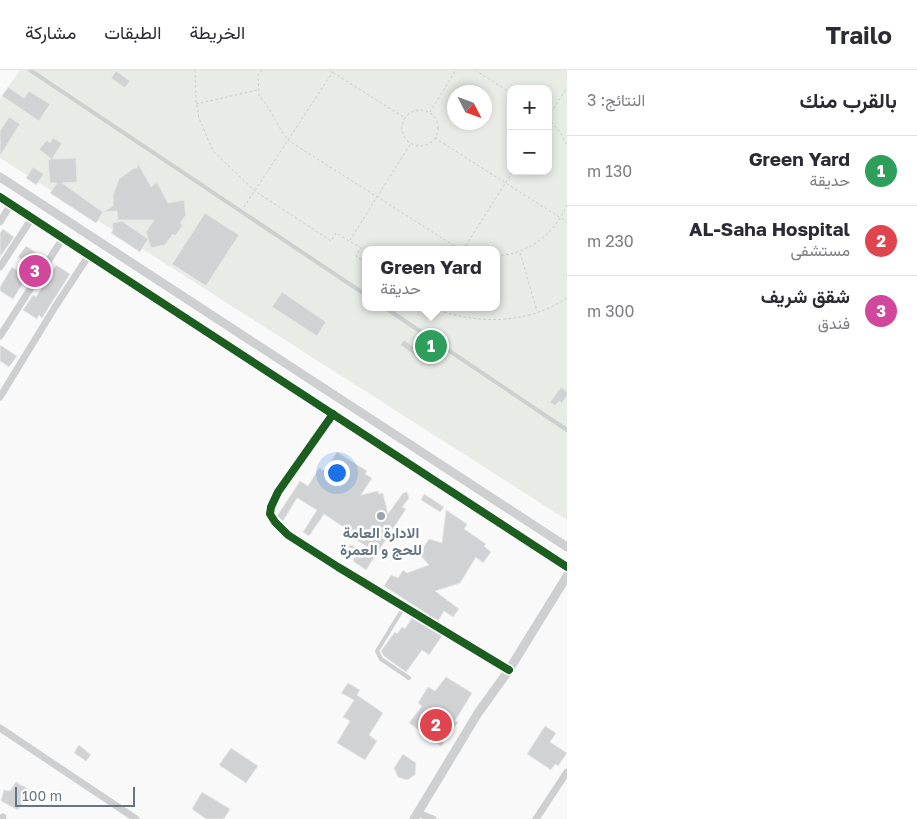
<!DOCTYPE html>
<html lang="ar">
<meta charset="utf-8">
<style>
:root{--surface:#fff;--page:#f7f7f7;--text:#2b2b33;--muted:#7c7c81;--line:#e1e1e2;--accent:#5c6169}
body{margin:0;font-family:"Golos Text",Vazirmatn,sans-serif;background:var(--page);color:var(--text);direction:rtl}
.controls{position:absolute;right:15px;top:15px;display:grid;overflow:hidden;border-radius:10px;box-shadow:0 2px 8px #0003}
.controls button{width:45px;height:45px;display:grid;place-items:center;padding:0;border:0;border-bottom:1px solid var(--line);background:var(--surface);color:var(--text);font:25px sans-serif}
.compass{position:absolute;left:447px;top:15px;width:45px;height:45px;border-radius:50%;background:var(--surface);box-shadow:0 2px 8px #0003;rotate:132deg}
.scale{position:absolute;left:15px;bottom:12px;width:120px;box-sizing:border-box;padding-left:5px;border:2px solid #657683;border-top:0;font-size:14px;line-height:18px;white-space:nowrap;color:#657683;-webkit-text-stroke:4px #fff;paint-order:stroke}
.you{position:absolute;left:336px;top:402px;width:18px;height:18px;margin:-12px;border:4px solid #fff;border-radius:50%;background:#1a73e8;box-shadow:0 0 0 8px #1a73e833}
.badge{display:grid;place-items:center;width:32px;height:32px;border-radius:50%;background:var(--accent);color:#fff;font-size:16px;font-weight:700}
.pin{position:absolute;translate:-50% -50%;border:2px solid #fff;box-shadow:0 1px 5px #0006}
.popup{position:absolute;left:362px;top:176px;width:138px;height:65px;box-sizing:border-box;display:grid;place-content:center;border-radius:10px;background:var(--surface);filter:drop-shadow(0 1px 4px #0005);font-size:16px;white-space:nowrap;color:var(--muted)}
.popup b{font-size:19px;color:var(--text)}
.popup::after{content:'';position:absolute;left:50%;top:100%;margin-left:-10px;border:10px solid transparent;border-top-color:var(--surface)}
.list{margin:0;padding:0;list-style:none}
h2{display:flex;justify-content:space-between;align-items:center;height:65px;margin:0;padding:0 20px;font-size:21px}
h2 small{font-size:16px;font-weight:400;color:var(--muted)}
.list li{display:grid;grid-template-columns:32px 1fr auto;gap:15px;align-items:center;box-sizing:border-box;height:70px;padding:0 20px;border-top:1px solid var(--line)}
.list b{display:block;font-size:19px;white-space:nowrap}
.list p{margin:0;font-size:16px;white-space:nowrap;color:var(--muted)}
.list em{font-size:16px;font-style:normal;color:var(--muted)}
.map{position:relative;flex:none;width:567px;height:749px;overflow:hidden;direction:ltr}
header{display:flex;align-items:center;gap:30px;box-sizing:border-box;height:70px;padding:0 25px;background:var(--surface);border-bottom:1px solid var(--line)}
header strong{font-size:24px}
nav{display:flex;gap:28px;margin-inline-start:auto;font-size:18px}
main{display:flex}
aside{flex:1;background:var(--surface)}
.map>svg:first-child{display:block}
</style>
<header>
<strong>Trailo</strong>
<nav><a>الخريطة</a><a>الطبقات</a><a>مشاركة</a></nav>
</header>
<main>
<aside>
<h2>بالقرب منك<small>النتائج: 3</small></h2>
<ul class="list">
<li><span class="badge" style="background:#2e9e5b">1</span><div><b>Green Yard</b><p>حديقة</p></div><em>130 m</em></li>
<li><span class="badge" style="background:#e0444e">2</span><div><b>AL-Saha Hospital</b><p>مستشفى</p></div><em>230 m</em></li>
<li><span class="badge" style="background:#d1479c">3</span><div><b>شقق شريف</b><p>فندق</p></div><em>300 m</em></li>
</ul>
</aside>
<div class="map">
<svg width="567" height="749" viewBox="0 0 567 749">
<rect width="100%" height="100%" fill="#f9f9f9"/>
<path fill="#e8ebe6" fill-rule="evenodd" d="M20,0H567V450L0,88V29ZM511,19H548V101H511ZM454,22H484V52H454ZM366,180H496V237H366Z"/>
<g fill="#d0d2d3" stroke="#e8e8e8">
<path d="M116,1L130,11L125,18L111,8Z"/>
<path d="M8,17L24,28L29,21L50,34L39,51L2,26Z"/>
<path d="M9,47L20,54L0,86V61Z"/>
<path d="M53,68L62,73L52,89L76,88L77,112L62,113L103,142L113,136V125L119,109L134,98H137L138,93L151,117L157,112L168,133L184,130L186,145L180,153L183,155L175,166L173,164L165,175L151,178L148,169L140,182L111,163L113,160L112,153L122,151L148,169L146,162L154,150H118L117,141L103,142L96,153L50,123L57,113H50L48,90L51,89L39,79L47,70L50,73Z"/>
<path d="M33,97L44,104L36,115L26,108Z"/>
<path d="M205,143L239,165L206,216L172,194Z"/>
<path d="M3,159L14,167L0,187V163Z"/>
<path d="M26,176L41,186L34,197L18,187Z"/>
<path d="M56,195L70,204L42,248L39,245L37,249L23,240L33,225L36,227Z"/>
<path d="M12,197L27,207L13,229L0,221V217Z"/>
<path d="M282,222L326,252L317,266L272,237Z"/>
<path d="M404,270L427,286L423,291L400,275Z"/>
<path d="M0,275L17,286L9,297L0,291Z"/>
<path d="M561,317L567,322V326L562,333L559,331L555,336L550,332Z"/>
<path d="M337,382L367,401L365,404L372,408L361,425L378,421V424L383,423L388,444L403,423L407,422L409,428L402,437L406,439L366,500L353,491L354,488L345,483L350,475L375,482L343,461L345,458L324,444L309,466L303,462L317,440L297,428L283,451L277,446L300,411L308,416L319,398L325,401Z"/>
<path d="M424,424L444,437L440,442L421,430Z"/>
<path d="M446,440L467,454L464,459L486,474L484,476L491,482L483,493L476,487L460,513L435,521L459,539L453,547L444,541L438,551L384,516L391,505L398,508L403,500L407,503L429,495L419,484L429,469L442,473Z"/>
<path d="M412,548L442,566L429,585L422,580L406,602L384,586L381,581L395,562L397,564L402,557L405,559Z"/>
<path d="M446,607L472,623L455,651L458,652L441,676L409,653L422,636L418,633L428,617L435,621Z"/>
<path d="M348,613L360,620L357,625L383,643L369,665L377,671L365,690L337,673L350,651L343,647L354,630L341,623Z"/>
<path d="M545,656L556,663L550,672L567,683L558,696L555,694L551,700L527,684Z"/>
<path d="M79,675L91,685L86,691L74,683Z"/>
<path d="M231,678L258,696L246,713L219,695Z"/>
<path d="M403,684L416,693L415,705L407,710L398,707L394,698Z"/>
<path d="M16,712L30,720L18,740L1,731L4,720L10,721Z"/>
<path d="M202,722L230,739L224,749H206L192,739Z"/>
</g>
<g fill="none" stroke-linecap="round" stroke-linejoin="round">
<g stroke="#cbcccd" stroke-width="1" stroke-dasharray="2.5 2.5" stroke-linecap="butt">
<path d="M195,0L196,30L199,48L213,81L255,121L331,171L336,163L361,178L356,186L366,193"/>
<path d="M262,0L258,5L259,26C272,38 276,56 289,71L461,180"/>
<path d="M329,0L405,48"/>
<path d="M475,0L511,23"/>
<path d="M196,34L258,20"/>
<circle cx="420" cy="58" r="18"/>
<path d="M430,42L456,0"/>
<path d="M548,47L567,18"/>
<path d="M548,48L560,62L567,75"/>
<path d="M435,68L567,152"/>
<path d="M244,137L334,0"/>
<path d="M350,170L411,73"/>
<path d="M463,180L513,101"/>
<path d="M520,183L537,241"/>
<path d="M496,186C528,184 554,165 567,135"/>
<path d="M430,237C475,255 526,255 567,228"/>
</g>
<g stroke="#cecfd0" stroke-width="4">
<path d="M30,0L366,225"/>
<path d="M384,237L567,360"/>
<path d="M404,537L377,581L381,589L409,608"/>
</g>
<g stroke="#cecfd0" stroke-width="7">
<path d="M0,152L11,134"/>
<path d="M0,197L32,148"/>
<path d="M0,266L63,168"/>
<path d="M0,327L55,237L89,185"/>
<path d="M333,344L278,422L271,437L270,444L275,452L288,465L338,497L509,600"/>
<path d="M0,658L136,749"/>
<path d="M418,743L433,749"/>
<path d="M2,749L3,747"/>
<path d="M536,749L567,702"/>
</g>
<g stroke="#cecfd0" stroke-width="9">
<path d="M0,107L567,477"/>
<path d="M0,127L567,497"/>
<path d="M414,749L478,643L509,600L567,506"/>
</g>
<g stroke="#fff" stroke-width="11">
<g id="cycleway">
<path d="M0,127L567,497"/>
<path d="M333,344L278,422L271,437L270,444L275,452L288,465L338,497L509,600"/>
</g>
</g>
<use href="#cycleway" stroke="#1b5e20" stroke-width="8"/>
</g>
<circle fill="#99a4ac" stroke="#fff" stroke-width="2" cx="381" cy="446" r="5"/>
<g text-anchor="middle" stroke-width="5" stroke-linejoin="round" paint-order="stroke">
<g font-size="15" font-weight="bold" fill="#657683" stroke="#fff">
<text x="381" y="468">الادارة العامة<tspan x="381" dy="17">للحج و العمرة</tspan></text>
</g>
</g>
</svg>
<div class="controls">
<button>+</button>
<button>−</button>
</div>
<svg class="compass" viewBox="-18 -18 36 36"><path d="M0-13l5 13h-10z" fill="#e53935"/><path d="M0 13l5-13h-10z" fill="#7c7c81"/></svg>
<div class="scale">100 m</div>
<div class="you"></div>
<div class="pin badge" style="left:431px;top:276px;background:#2e9e5b">1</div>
<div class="popup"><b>Green Yard</b>حديقة</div>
<div class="pin badge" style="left:436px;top:655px;background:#e0444e">2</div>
<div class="pin badge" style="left:35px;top:201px;background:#d1479c">3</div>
</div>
</main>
